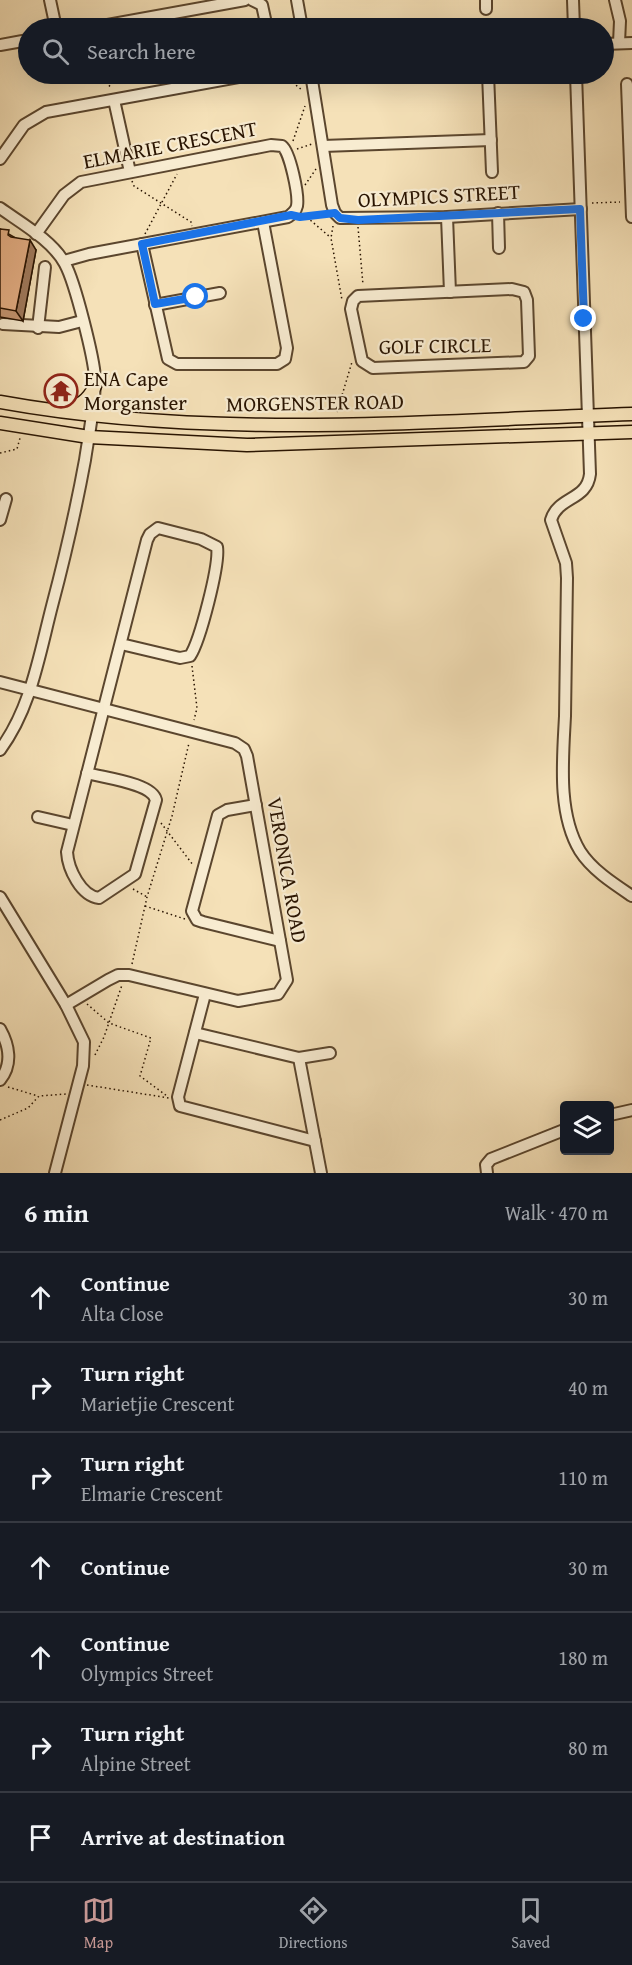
<!DOCTYPE html>
<meta charset="utf-8">
<style>
:root{--surface:#171b24;--page:#242831;--text:#f1f3f6;--muted:#9ea1a6;--line:#363941;--accent:#c59692}
body{margin:0;font-family:"Gentium Book Plus",serif;background:var(--page);color:var(--text)}
.controls{position:absolute;right:18px;bottom:18px;display:grid;overflow:hidden;border-radius:6px;box-shadow:0 6px 24px #0002}
.controls button{width:54px;height:54px;display:grid;place-items:center;padding:0;border:0;border-bottom:2px solid var(--line);background:var(--surface);color:var(--text);font:30px sans-serif}
.stop{position:absolute;width:18px;height:18px;margin:-14px;border:4px solid #1a73e8;border-radius:50%;background:#fff}
.stop.end{background:#1a73e8;border-color:#fff;box-shadow:0 2px 6px #0008}
.list{margin:0;padding:0;list-style:none}
h2{display:flex;justify-content:space-between;align-items:center;height:78px;margin:0;padding:0 24px;font-size:26px}
h2 small{font-size:20px;font-weight:400;color:var(--muted)}
.list li{display:grid;grid-template-columns:39px 1fr auto;gap:18px;align-items:center;box-sizing:border-box;height:90px;padding:0 24px;border-top:2px solid var(--line)}
.list b{display:block;font-size:22px;white-space:nowrap}
.list p{margin:0;font-size:20px;white-space:nowrap;color:var(--muted)}
.list em{font-size:20px;font-style:normal;color:var(--muted)}
.icon{flex:none;width:33px;height:33px;fill:none;stroke:currentColor;stroke-width:2;stroke-linecap:round;stroke-linejoin:round}
.map{position:relative;flex:none;width:632px;height:1173px;overflow:hidden}
.search{position:absolute;background:var(--surface);box-shadow:0 6px 24px #0002;left:18px;right:18px;top:18px;height:66px;display:flex;align-items:center;gap:15px;box-sizing:border-box;padding:0 21px;border-radius:33px;color:var(--muted);font-size:22px}
.sheet{height:708px;background:var(--surface)}
nav{display:flex;justify-content:space-around;align-items:center;box-sizing:border-box;height:84px;border-top:2px solid var(--line);background:var(--surface);font-size:16px;color:var(--muted)}
nav a{display:grid;justify-items:center;gap:3px}
nav .on{color:var(--accent)}
.map>svg:first-child{display:block}
</style>
<div class="map">
<svg width="632" height="1173" viewBox="0 0 632 1173">
<rect width="100%" height="100%" fill="#f5e1b8"/>
<filter id="stains"><feTurbulence type="fractalNoise" baseFrequency=".00333" numOctaves="4"/><feColorMatrix values="0 0 0 0 .2 0 0 0 0 .09 0 0 0 0 .02 0 0 0 .5 -.17"/></filter>
<radialGradient id="worn" r=".72"><stop offset=".6" stop-color="#630" stop-opacity="0"/><stop offset="1" stop-color="#630" stop-opacity=".3"/></radialGradient>
<g fill="none" stroke-linecap="round" stroke-linejoin="round">
<g stroke="#5b462e" stroke-width="14">
<g id="minor">
<path d="M50,0L56,28"/>
<path d="M252,0L262,5L267,28"/>
<path d="M297,0L302,28"/>
<path d="M486,0V9"/>
<path d="M573,0L574,28"/>
<path d="M615,0L620,21L619,43"/>
<path d="M91,28L245,0"/>
<path d="M604,44L632,43"/>
<path d="M0,45L28,40"/>
<path d="M311,74L332,205L335,213L340,218L447,217L581,209"/>
<path d="M488,74L492,172"/>
<path d="M576,74L590,474C587,501 558,496 551,520L566,563L567,578C566,624 566,670 565,716C563,758 557,813 580,851C592,870 614,884 632,896"/>
<path d="M627,84L632,217"/>
<path d="M114,100L130,172"/>
<path d="M323,146L491,140"/>
<path d="M0,159L24,125L46,112L255,74"/>
<path d="M0,208C21,223 53,241 65,264C75,282 94,358 95,378C95,406 89,433 85,460C76,509 65,557 52,606C39,656 31,708 0,750"/>
<path d="M498,213L499,248"/>
<path d="M447,217L450,292"/>
<path d="M36,234L64,195L81,182L271,145L282,146C290,152 299,195 297,206C296,211 292,214 288,217L89,254L64,261"/>
<path d="M142,244L168,359L177,364H277L285,359L287,348L263,222"/>
<path d="M512,289L524,292L527,300L529,356L524,362L373,368L362,361L351,309L353,301L358,296Z"/>
<path d="M155,305L220,293"/>
<path d="M3,324L59,327L82,321"/>
<path d="M38,328L45,267"/>
<path d="M0,520L6,499"/>
<path d="M0,682L235,743L244,749L247,756L287,980L278,994L238,1001L129,975H118L108,980L66,1005"/>
<path d="M87,773C104,778 152,783 156,800L135,874L99,898C81,896 68,869 67,852L147,540L150,534L158,528L201,539L217,547C220,564 200,641 190,656L180,658L121,644"/>
<path d="M256,805L227,810L218,815L192,911L197,920L203,922L280,941"/>
<path d="M38,817L73,825"/>
<path d="M0,897L66,1005L84,1042L83,1066L55,1173"/>
<path d="M205,994L178,1097L180,1106L315,1141"/>
<path d="M0,1029C9,1045 13,1064 0,1080"/>
<path d="M195,1033L299,1058L321,1173"/>
<path d="M299,1058L330,1053"/>
<path d="M610,1115L632,1110"/>
<path d="M487,1173L486,1165L491,1159L564,1130"/>
</g>
</g>
<g stroke="#281300" stroke-width="15">
<g id="major">
<path d="M0,402C209,440 422,421 632,414"/>
<path d="M62,407C79,408 88,400 95,386"/>
<path d="M0,423L89,437L247,445L632,432"/>
</g>
</g>
<g stroke="#281300" stroke-width="1.5" stroke-dasharray="1.5 3" stroke-linecap="butt">
<path d="M95,74L112,88"/>
<path d="M282,74L302,90"/>
<path d="M293,141L305,106"/>
<path d="M297,149L312,144"/>
<path d="M132,181L134,186L191,222L192,226"/>
<path d="M305,185L316,169"/>
<path d="M592,203L620,202"/>
<path d="M303,217L325,214"/>
<path d="M302,218L309,219L330,237"/>
<path d="M333,226L331,238L342,300"/>
<path d="M358,227L363,285"/>
<path d="M145,234L177,174"/>
<path d="M337,412L352,362"/>
<path d="M0,453L17,449L20,438"/>
<path d="M192,666L197,708L194,720"/>
<path d="M161,823L193,865"/>
<path d="M133,889L147,897"/>
<path d="M145,906L185,919"/>
<path d="M132,964L147,897L172,816L189,743"/>
<path d="M87,1004L109,1023L151,1038L140,1076L167,1096"/>
<path d="M95,1055L104,1037L122,985"/>
<path d="M87,1085L169,1098"/>
<path d="M8,1087L38,1096"/>
<path d="M0,1120L28,1108L39,1096L66,1094"/>
</g>
<use href="#minor" stroke="#f8ecd1" stroke-width="10"/>
<use href="#major" stroke="#f5e1b8" stroke-width="12"/>
</g>
<path fill="#c59672" stroke="#281300" stroke-width="1.5" d="M0,229L36,250L23,321L0,317Z"/>
<path fill="#a07a5d" stroke="#281300" stroke-width="1.5" d="M30,240L36,250L23,321L16,311Z"/>
<path fill="#e5af85" stroke="#281300" stroke-width="1.5" d="M0,229L9,230L8,235L11,237L30,240L16,311L0,308Z"/>
<g fill="none" stroke-linecap="round" stroke-linejoin="round">
<path stroke="#1a73e8" stroke-width="8" d="M196,297L155,304L142,244L291,215L300,217L335,213L340,218L358,220L580,209L584,319"/>
</g>
<defs>
<g id="temple-ring" transform="scale(1.725)"><circle r="9.5" fill="#f8ecd1" stroke="#8f2418" stroke-width="1.5"/><path d="M0-6L5-2H3V0L6.5 2.5H4V6H1.5V3h-3V6H-4V2.5H-6.5L-3 0V-2H-5Z" fill="#8f2418"/></g>
</defs>
<g fill-rule="evenodd">
<use href="#temple-ring" x="61" y="391"/>
</g>
<g text-anchor="middle" stroke-width="4.5" stroke-linejoin="round" paint-order="stroke">
<g font-size="21" fill="#281300" stroke="#f8ecd1">
<text transform="translate(170 145) rotate(-11)" y="7">ELMARIE CRESCENT</text>
<text transform="translate(439 196) rotate(-3)" y="7">OLYMPICS STREET</text>
<text transform="translate(435 346) rotate(-1)" y="7">GOLF CIRCLE</text>
<text transform="translate(315 403) rotate(-1)" y="7">MORGENSTER ROAD</text>
<text transform="translate(287 870) rotate(80)" y="7">VERONICA ROAD</text>
</g>
<g font-size="21" fill="#281300" stroke="#f8ecd1" text-anchor="start">
<text x="84" y="386">ENA Cape<tspan x="84" dy="24">Morganster</tspan></text>
</g>
</g>
<rect width="100%" height="100%" filter="url(#stains)"/>
<rect width="100%" height="100%" fill="url(#worn)"/>
</svg>
<div class="controls">
<button><svg class="icon" aria-label="layers" viewBox="0 0 24 24"><path d="M12 4l9 5-9 5-9-5zM3 14l9 5 9-5"/></svg></button>
</div>
<div class="stop" style="left:196px;top:297px"></div>
<div class="stop end" style="left:584px;top:319px"></div>
<div class="search"><svg class="icon" aria-label="search" viewBox="0 0 24 24"><circle cx="10" cy="10" r="6"/><path d="M15 15l6 6"/></svg>Search here</div>
</div>
<section class="sheet">
<h2>6 min<small>Walk · 470 m</small></h2>
<ul class="list">
<li><svg class="icon" aria-label="ahead" viewBox="0 0 24 24"><path d="M12 20V5M6 11l6-6 6 6"/></svg><div><b>Continue</b><p>Alta Close</p></div><em>30 m</em></li>
<li><svg class="icon" aria-label="right" viewBox="0 0 24 24"><path d="M7 20v-9h11M14 6l5 5-5 5"/></svg><div><b>Turn right</b><p>Marietjie Crescent</p></div><em>40 m</em></li>
<li><svg class="icon" aria-label="right" viewBox="0 0 24 24"><path d="M7 20v-9h11M14 6l5 5-5 5"/></svg><div><b>Turn right</b><p>Elmarie Crescent</p></div><em>110 m</em></li>
<li><svg class="icon" aria-label="ahead" viewBox="0 0 24 24"><path d="M12 20V5M6 11l6-6 6 6"/></svg><div><b>Continue</b></div><em>30 m</em></li>
<li><svg class="icon" aria-label="ahead" viewBox="0 0 24 24"><path d="M12 20V5M6 11l6-6 6 6"/></svg><div><b>Continue</b><p>Olympics Street</p></div><em>180 m</em></li>
<li><svg class="icon" aria-label="right" viewBox="0 0 24 24"><path d="M7 20v-9h11M14 6l5 5-5 5"/></svg><div><b>Turn right</b><p>Alpine Street</p></div><em>80 m</em></li>
<li><svg class="icon" aria-label="arrive" viewBox="0 0 24 24"><path d="M6 21V4h12l-3 4 3 4H6"/></svg><div><b>Arrive at destination</b></div></li>
</ul>
</section>
<nav>
<a class="on"><svg class="icon" aria-label="map" viewBox="0 0 24 24"><path d="M3 6l6-2 6 2 6-2v14l-6 2-6-2-6 2zM9 4v14M15 6v14"/></svg>Map</a>
<a><svg class="icon" aria-label="directions" viewBox="0 0 24 24"><path d="M12 3l9 9-9 9-9-9zM9 14v-3h6M13 9l2 2-2 2"/></svg>Directions</a>
<a><svg class="icon" aria-label="saved" viewBox="0 0 24 24"><path d="M7 4h10v16l-5-4-5 4z"/></svg>Saved</a>
</nav>
